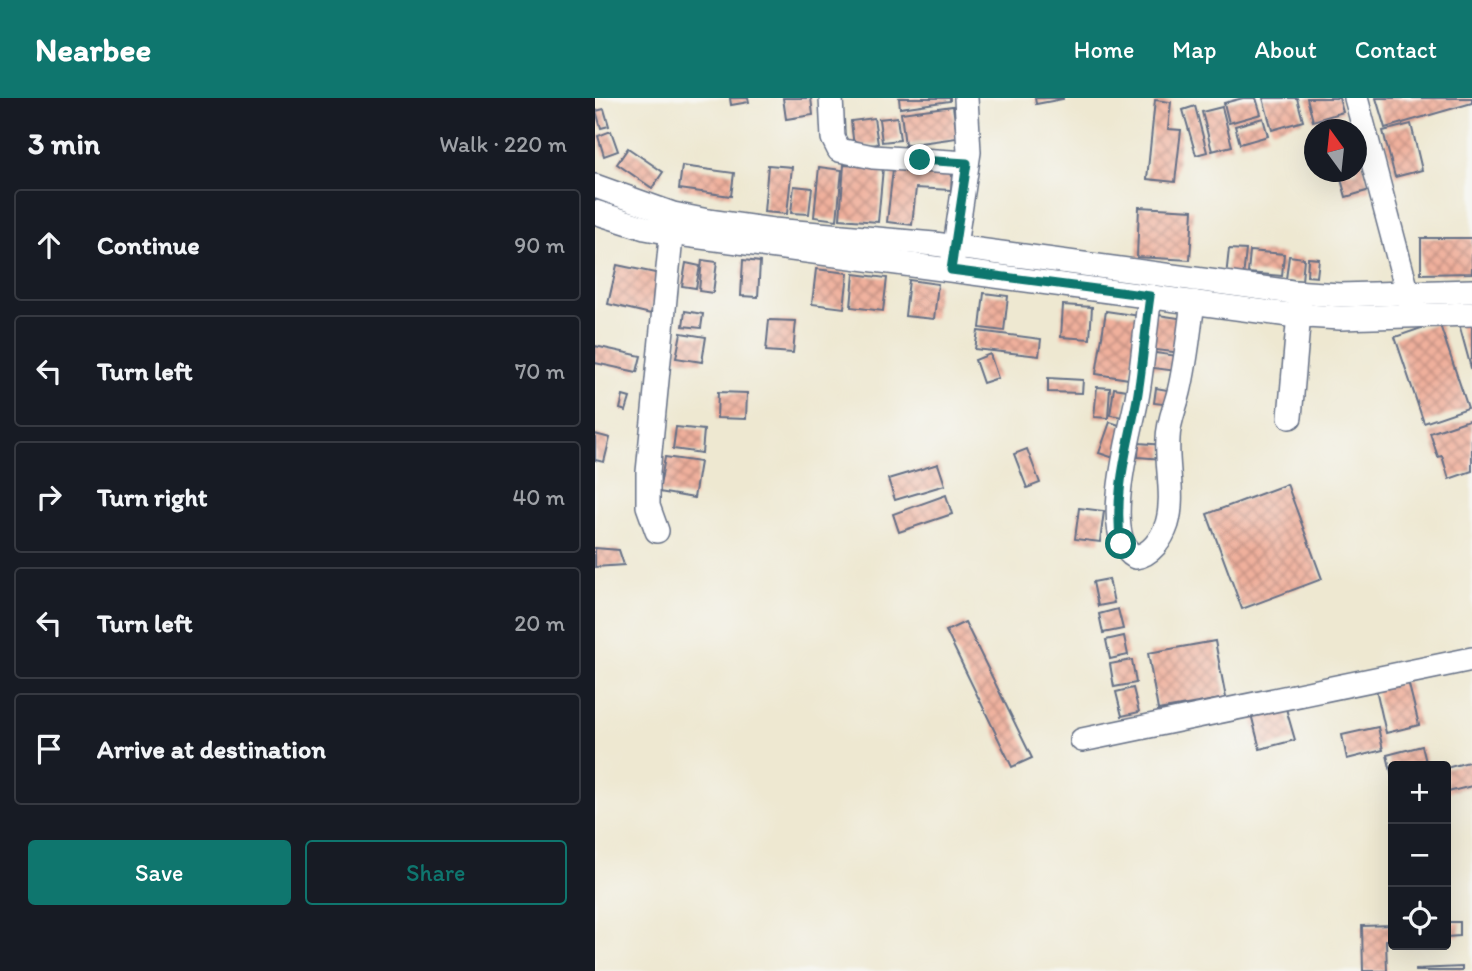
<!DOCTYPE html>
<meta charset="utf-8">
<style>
:root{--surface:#171b24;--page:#20242c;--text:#f1f3f6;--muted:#9ea1a6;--line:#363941;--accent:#0f766e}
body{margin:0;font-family:Itim,sans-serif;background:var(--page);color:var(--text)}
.controls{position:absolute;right:21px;bottom:21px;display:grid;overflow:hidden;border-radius:7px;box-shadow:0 7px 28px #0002}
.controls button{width:63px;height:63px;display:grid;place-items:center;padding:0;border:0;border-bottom:2px solid var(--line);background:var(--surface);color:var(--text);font:35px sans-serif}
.compass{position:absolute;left:709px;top:21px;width:63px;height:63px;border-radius:50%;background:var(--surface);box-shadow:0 7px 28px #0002;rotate:345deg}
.stop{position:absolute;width:21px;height:21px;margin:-16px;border:5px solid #0f766e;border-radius:50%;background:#fff}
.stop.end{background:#0f766e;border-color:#fff;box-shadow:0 2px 7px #0008}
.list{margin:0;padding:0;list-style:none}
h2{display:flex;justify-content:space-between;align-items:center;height:91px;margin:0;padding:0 28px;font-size:30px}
h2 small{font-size:23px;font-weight:400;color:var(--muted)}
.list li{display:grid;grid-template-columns:46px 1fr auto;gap:21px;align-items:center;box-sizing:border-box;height:112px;margin:0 14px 14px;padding:0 14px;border:2px solid var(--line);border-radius:7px}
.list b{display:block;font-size:26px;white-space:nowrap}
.list em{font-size:23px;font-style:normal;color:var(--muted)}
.actions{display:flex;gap:14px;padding:21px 28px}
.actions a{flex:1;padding:16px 0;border:2px solid var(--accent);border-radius:7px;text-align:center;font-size:24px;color:var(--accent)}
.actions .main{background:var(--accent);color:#fff}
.icon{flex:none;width:38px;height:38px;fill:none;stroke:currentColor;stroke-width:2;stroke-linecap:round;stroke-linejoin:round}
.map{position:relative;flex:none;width:877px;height:873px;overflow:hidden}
header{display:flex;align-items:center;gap:42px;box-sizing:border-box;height:98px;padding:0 35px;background:var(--accent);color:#fff}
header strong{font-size:33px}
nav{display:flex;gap:38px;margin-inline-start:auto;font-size:24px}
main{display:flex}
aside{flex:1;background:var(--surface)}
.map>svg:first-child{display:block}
</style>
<header>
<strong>Nearbee</strong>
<nav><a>Home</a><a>Map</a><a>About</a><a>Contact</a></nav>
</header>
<main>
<aside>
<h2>3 min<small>Walk · 220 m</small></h2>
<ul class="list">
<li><svg class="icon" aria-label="ahead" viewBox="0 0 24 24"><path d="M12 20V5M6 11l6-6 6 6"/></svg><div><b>Continue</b></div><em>90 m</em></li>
<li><svg class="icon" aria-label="left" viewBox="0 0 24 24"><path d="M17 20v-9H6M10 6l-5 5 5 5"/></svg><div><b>Turn left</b></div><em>70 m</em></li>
<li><svg class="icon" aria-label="right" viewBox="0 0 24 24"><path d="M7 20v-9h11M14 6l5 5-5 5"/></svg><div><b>Turn right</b></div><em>40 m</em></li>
<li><svg class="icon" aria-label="left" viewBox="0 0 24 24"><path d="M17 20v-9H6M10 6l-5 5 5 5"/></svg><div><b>Turn left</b></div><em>20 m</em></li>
<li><svg class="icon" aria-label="arrive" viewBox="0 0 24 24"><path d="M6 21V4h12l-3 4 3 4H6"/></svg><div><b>Arrive at destination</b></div></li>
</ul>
<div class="actions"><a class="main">Save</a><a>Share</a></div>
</aside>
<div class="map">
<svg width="877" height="873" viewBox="0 0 877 873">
<defs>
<pattern id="building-cross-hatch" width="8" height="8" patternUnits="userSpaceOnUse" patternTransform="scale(1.75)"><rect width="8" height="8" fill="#f0b09c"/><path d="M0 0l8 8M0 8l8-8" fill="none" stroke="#c29082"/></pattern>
</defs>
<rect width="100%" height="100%" fill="#f6f6f2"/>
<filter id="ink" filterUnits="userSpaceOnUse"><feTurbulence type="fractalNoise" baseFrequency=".0143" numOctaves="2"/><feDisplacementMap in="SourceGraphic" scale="14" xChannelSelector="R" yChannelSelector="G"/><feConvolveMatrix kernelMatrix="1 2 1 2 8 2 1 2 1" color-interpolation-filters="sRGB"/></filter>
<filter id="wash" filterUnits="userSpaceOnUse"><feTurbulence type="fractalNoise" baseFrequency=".00686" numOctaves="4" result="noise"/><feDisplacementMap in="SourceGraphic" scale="28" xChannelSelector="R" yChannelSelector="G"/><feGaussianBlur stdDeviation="1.57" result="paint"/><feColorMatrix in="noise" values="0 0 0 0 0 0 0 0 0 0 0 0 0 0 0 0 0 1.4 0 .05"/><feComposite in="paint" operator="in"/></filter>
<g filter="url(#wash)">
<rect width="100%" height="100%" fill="#eee8d1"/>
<g id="blocks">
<g fill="url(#building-cross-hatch)">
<path d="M135,0H153L154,4L136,7Z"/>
<path d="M188,0H216L218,17L191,21Z"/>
<path d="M304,0H355V3L305,10Z"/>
<path d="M440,0H468V1L441,6Z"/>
<path d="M648,0H661L666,16L634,25L629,5Z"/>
<path d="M668,0H702L708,23L677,32Z"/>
<path d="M712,0H744L748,14L718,23Z"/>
<path d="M781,0H877V5L790,30Z"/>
<path d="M560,2L576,4L573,31L586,32L580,84L552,81Z"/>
<path d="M358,8L362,40L310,47L306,15Z"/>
<path d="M600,8L612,54L601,57L588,12Z"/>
<path d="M627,9L637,48L617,53L607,14Z"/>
<path d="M9,11L14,28L6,30L1,13Z"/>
<path d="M302,19L305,42L287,44L284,21Z"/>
<path d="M279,20L283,46L259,49L256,23Z"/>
<path d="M668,20L673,38L645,46L640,28Z"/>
<path d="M816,26L827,72L800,79L788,33Z"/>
<path d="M16,33L23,53L9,58L3,38Z"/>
<path d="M33,50L68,74L57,90L22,66Z"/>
<path d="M766,60L775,92L751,99L744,74H762V61Z"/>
<path d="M173,67L197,69L192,116L169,114Z"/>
<path d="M249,67L288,70L283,124L245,121Z"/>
<path d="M87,68L139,75L136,98L84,91Z"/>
<path d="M224,69L247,72L242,122L219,119Z"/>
<path d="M298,71L357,74L356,92L321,90L317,127L292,124Z"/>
<path d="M199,88L217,90L214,116L196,115Z"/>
<path d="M544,109L598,112L595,162L542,159Z"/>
<path d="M826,140H877V175L826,176Z"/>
<path d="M634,151L651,152L648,180L631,179Z"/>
<path d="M655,153L689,156L687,178L653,175Z"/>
<path d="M694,158L709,160L707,183L691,181Z"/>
<path d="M713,160L724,161L722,179L712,178Z"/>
<path d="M107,162L122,164L118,195L104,193Z"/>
<path d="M148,162L165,164L163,199L146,198Z"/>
<path d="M91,165L105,168L101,190L87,188Z"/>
<path d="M22,167L65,176L56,216L13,206Z"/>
<path d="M221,171L253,175L249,210L217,206Z"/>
<path d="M259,176L292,180L288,213L256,209Z"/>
<path d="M314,182L343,186L339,221L310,218Z"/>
<path d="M389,195L413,198L409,233L385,230Z"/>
<path d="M468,207L497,209L495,241L466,239Z"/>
<path d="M90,213L108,216L106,230L88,228Z"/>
<path d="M511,213L545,218L534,281L501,276Z"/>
<path d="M557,216L590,221L586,255L553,251Z"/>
<path d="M174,222L201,223L198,255L171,253Z"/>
<path d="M877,222V269L876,270L864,226Z"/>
<path d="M844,224L873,310L829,325L800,239Z"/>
<path d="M383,233L446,241L444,258L380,251Z"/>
<path d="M86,235L111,239L107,264L81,260Z"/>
<path d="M0,248L46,258L42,274L0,265Z"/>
<path d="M553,254L583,258L581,273L551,269Z"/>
<path d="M395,256L403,280L388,285L380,262Z"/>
<path d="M453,280L488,282L487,295L453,294Z"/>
<path d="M502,289L515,290L513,320L499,319Z"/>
<path d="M519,290L532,292L528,319L515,317Z"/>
<path d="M561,290L578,293L576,307L559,305Z"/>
<path d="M123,294L152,295L151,321L122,320Z"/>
<path d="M28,298L35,300L31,313L25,311Z"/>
<path d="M877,321V373L854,381L847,358L843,359L835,335Z"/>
<path d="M515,324L533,330L522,361L504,355Z"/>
<path d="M81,329L109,332L107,355L78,351Z"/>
<path d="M0,336L15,340L9,364L0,362Z"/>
<path d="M544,345L569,347L568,361L543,359Z"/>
<path d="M432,351L445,385L432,390L419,356Z"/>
<path d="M70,359L105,364L99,400L64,394Z"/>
<path d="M343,366L350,387L300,402L293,381Z"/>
<path d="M692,386L727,481L647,511L612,416Z"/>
<path d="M351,397L357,416L304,434L298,416Z"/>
<path d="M484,410L509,413L505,444L480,441Z"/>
<path d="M0,450L24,452L29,467L0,469Z"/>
<path d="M514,481L519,505L503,508L498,484Z"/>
<path d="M523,511L528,531L508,535L504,516Z"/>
<path d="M370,524L437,660L417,669L351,533Z"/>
<path d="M529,538L533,557L515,561L511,542Z"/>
<path d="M620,543L631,600L563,612L553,555Z"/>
<path d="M537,562L541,585L519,589L515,566Z"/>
<path d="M813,583L824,627L791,635L781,591Z"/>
<path d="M538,590L544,614L527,618L521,594Z"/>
<path d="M690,607L700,642L665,651L656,616Z"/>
<path d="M783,629L788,652L752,661L747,637Z"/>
<path d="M827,648L832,668H798L797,678L792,657Z"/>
<path d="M877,663V688L853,694L851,670Z"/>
<path d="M851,824H865V838L851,839Z"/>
<path d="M798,827V841L791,842L792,873H768L767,828Z"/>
<path d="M867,869V873H821V871Z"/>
</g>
</g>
</g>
<g filter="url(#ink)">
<use href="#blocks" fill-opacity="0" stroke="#657086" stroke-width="2"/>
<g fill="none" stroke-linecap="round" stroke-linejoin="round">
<g stroke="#657086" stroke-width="26">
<g id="minor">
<path d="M236,0L238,40L244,52L278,59L372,65"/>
<path d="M761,0L816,208"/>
<path d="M0,88L78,116L113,123L178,132L339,146L697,194L745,197L877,193"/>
<path d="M0,114L50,130L83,136L694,217L745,220L877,216"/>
<path d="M358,161L374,54L371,0"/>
<path d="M555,198C550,232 548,266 542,300C536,334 504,439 540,459C556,457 567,441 572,426C580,399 571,369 573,341C573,325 580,310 584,294C591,265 594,234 598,204"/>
<path d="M695,319L705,204"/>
<path d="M62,433L53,408V374L78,119"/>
<path d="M487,642L877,561"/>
</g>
</g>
<use href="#minor" stroke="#fff" stroke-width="23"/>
</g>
</g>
<g fill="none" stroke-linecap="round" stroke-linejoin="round" filter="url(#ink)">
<path stroke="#0f766e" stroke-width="9" d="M325,62L372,65L356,172L555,198C550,232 548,267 542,301C533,349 518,396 526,446"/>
</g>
</svg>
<div class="controls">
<button>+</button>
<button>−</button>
<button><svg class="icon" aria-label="locate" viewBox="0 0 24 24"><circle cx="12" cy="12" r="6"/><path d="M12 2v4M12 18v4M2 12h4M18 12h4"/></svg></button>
</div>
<svg class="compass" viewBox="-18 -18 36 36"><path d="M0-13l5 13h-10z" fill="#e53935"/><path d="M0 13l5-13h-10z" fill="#9ea1a6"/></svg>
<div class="stop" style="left:526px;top:446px"></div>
<div class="stop end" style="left:325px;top:62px"></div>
</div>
</main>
